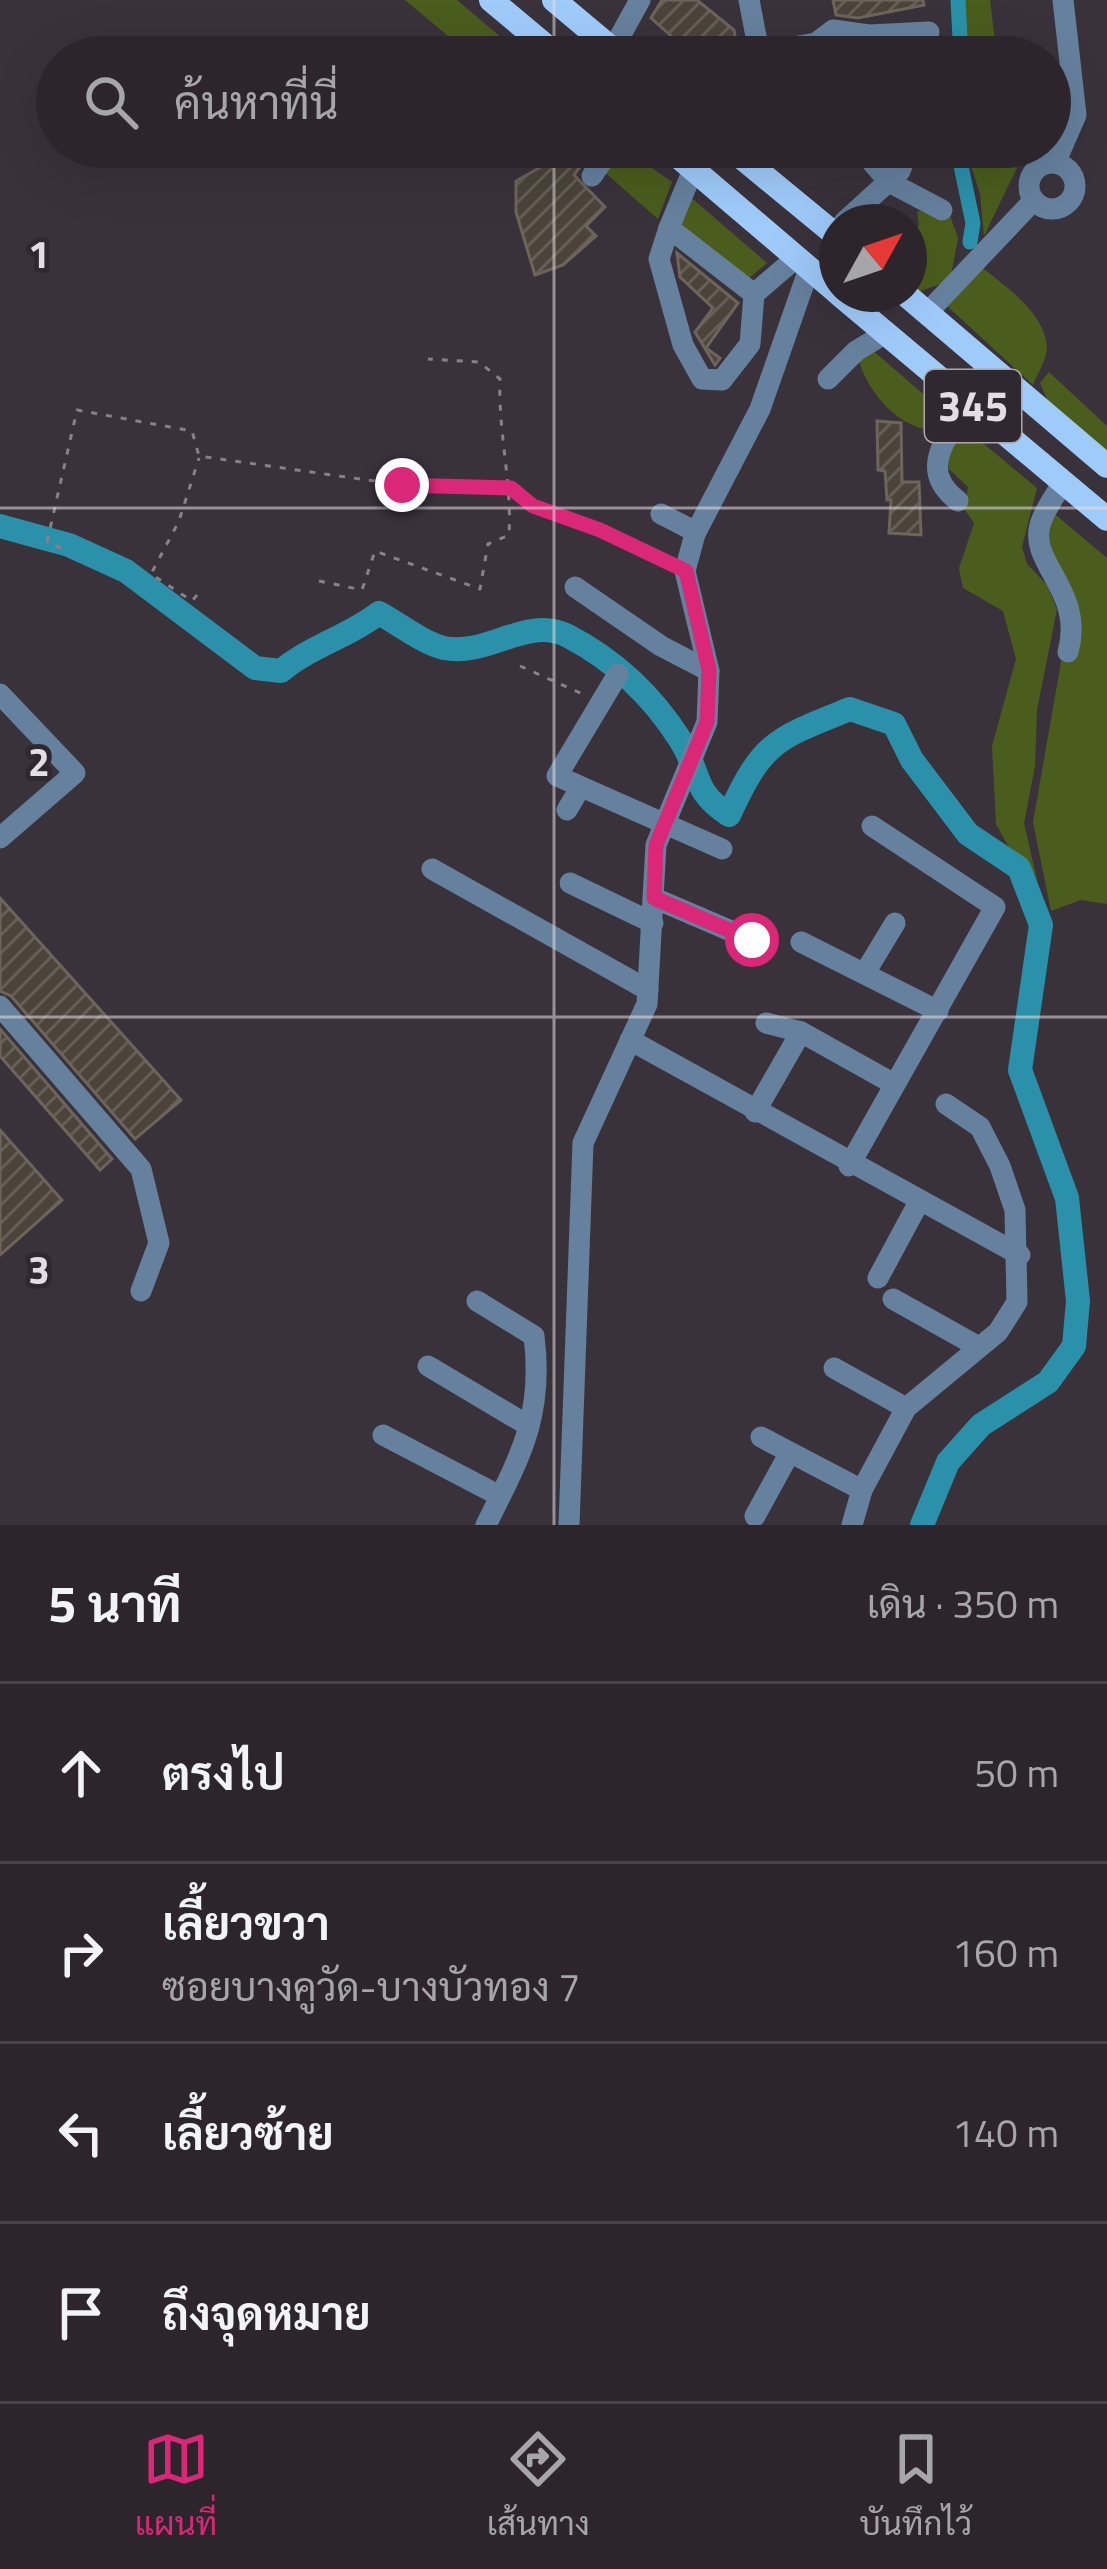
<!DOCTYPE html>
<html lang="th">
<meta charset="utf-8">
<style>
:root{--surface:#2c262c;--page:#342e34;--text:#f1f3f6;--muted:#a6a5a9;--line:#484348;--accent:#db2777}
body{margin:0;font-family:"Titillium Web",Sarabun,sans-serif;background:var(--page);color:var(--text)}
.compass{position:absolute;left:819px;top:204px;width:108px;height:108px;border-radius:50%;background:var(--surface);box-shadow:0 12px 48px #0002;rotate:50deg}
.stop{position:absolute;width:36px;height:36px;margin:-27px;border:9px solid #db2777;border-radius:50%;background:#fff}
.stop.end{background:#db2777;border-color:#fff;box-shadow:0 3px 12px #0008}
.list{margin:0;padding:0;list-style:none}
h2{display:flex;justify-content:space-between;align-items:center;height:156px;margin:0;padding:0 48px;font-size:51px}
h2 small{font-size:39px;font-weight:400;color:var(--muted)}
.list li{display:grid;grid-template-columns:78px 1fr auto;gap:36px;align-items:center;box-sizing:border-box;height:180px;padding:0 48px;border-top:3px solid var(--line)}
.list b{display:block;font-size:45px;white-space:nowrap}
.list p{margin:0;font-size:39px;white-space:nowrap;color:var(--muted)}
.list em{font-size:39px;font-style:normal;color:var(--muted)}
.icon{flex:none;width:66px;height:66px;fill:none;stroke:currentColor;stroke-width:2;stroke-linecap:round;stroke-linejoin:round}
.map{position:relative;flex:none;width:1107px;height:1525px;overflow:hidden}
.search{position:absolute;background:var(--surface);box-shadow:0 12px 48px #0002;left:36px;right:36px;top:36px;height:132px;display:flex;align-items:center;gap:30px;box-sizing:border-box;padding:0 42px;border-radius:66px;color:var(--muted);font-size:45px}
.sheet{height:876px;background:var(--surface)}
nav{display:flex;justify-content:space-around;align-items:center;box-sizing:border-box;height:168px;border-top:3px solid var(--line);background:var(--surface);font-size:33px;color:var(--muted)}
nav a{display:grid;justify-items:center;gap:6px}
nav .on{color:var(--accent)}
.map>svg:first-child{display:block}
</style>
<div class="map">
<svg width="1107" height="1525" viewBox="0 0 1107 1525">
<defs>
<pattern id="building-hatch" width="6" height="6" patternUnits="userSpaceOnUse" patternTransform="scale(3)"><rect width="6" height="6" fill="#4c443b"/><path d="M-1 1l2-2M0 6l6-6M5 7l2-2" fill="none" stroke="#665f57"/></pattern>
</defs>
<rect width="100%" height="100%" fill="#3a323b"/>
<g fill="#4a5d1d">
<path d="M405,0H457L523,56L473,57Z"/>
<path d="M958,0H990L997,57H969Z"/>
<path d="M965,147H1012L1017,168L984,236L980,194Z"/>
<path d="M623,148L672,182L658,219L603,171L608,153Z"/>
<path d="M687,194L767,263L740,286L675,233Z"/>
<path d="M917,211L949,213L958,238L950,281L917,292L909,285V231L919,226Z"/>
<path d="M980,266C1004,285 1047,314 1047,349C1046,360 1037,375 1033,385L946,305Z"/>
<path d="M871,349L929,399L941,422L929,430C893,424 866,389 857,355Z"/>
<path d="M1049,372L1107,426V451L1049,404L1040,383Z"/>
<path d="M966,429L1037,488L1022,547L1027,564L1047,585L1057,609L1037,710L1035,766L1024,823L1044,911L996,824L992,746L1016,659L1003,611L963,588L959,568L974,523L964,509L968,487L949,469L946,453Z"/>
<path d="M1051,511L1107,558V904L1081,900L1051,911L1033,822L1070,611L1043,565Z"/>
</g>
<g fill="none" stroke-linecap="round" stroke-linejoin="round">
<g stroke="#2b91aa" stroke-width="15">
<path d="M958,0L961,57"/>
<path d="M957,147L973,223L970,242"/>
</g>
<path stroke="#2b91aa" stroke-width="24" d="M0,526L69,545L126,571L255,668L281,671C311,646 348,637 379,613C399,624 423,643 444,648C489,657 526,615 568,636C616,661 652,695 681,741C702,775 691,790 729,815C763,741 775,739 850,709L894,724L912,760L968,834L1019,868L1041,925L1020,1070L1067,1198L1078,1301L1074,1346L1048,1382L981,1425L948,1462L922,1525"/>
</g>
<g fill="url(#building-hatch)" stroke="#6d645a" stroke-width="3">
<path d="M662,0H697L734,30L739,57H695L651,18Z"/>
<path d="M833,0H923L924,5L858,18L836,15Z"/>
<path d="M576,147L585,160L574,175L605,207L586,226L596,236L563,265L535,275L516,212V181Z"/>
<path d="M677,253L738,303L706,348L720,358L715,365L695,332L713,308L680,277Z"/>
<path d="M877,421L901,423L902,482H919L921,535L889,533L891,500H887L885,471L878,470Z"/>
<path d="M0,898L181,1100L135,1139L11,996L0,991Z"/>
<path d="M0,1029L112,1159L100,1170L0,1056Z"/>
<path d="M0,1130L62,1200L0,1255Z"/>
</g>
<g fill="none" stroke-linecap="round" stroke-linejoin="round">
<g stroke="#888188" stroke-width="3" stroke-dasharray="6 9" stroke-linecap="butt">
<path d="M61,548L47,542L77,410L192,431L199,456L402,485L511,488L533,506L600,529L667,565"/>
<path d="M319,581L362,590L375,551L480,589L488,544L509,535C512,480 498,433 500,379L479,362L428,359"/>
<path d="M197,595L192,601L151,574L179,521L199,458"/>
<path d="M520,666L587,696"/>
</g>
<g stroke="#66819e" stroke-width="21">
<path d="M749,0L760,57"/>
<path d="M816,43L854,52"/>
<path d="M613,49L640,0"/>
<path d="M759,53L816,43L833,30L869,35L929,32"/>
<path d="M864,153L889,182L942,210"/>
<circle cx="1052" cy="186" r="23"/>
<path d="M1055,163L1076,115L1063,0"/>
<path d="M693,170L669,228L754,294L796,258"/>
<path d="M762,175L764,147"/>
<path d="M592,176L612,147"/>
<path d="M844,222L900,171L909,147"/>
<path d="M669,228L659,259L683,345L702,379L722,380L750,344L754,294"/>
<path d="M927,313L1034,200"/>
<path d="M828,379L856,351L886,333"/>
<path d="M1063,482C1056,495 1044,510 1040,525C1029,564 1085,591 1068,652"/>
<path d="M958,501C917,470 946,436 971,405"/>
<path d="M661,514L696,532"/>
<path d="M575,587L661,646L709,671"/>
<path d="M618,674L557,776L722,849"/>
<path d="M0,694L75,773L0,838"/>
<path d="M567,810L580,788"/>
<path d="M432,869L648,990"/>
<path d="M570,883L653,923"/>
<path d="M654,898L752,940"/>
<path d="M801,942L938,1011"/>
<path d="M866,971L895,923"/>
<path d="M0,1006L141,1169L159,1243L141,1291"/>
<path d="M766,1023L801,1032L894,1084"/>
<path d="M630,1040L1020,1255"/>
<path d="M755,1112L801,1032"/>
<path d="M849,1166L995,907L872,826"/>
<path d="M878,1278L919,1202"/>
<path d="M893,1299L977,1346"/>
<path d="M477,1301L534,1336C544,1416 520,1457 486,1525"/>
<path d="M428,1366L529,1426"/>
<path d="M834,1368L906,1408"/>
<path d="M383,1435L500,1496"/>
<path d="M761,1437L862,1490"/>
<path d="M755,1516L789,1454"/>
<path d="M569,1525L583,1143L647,1004L656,845L707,722L709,671L685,571L695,534L760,409L809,269"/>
<path d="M852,1525L862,1490L906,1408L998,1332L1017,1302L1015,1210L1000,1166L980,1127L946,1104"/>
</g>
<g stroke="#9fcbfb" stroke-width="24">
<path d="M491,0L559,57"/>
<path d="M554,0L622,57"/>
<path d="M667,147L837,292"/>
<path d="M729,147L837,236"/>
<path d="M839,294L1107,519"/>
<path d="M905,294L1107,466"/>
</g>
</g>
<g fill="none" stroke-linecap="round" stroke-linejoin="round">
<path stroke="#db2777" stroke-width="15" d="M402,485L511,488L533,506L600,530L686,571L709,670L707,722L656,845L654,898L752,940"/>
</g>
<path fill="none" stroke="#e3dee3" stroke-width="3" stroke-opacity="0.55" d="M554,0V57M554,147V1525M0,508H1107M0,1017H1107"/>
<g text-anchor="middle" stroke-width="10" stroke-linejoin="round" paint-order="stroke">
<rect fill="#302831" stroke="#ada7ae" stroke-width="3" x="925" y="370" width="96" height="72" rx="9"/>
<g font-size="42" font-weight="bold" fill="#e3dee3">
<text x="973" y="421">345</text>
</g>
</g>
<g font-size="39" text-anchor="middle" font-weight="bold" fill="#e3dee3" stroke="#302831" stroke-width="10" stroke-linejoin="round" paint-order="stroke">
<text x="39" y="268">1</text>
<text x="39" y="776">2</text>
<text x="39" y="1284">3</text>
</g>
</svg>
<svg class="compass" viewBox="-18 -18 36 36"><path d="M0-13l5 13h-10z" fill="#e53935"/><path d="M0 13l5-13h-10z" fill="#a6a5a9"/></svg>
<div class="stop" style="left:752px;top:940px"></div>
<div class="stop end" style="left:402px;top:485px"></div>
<div class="search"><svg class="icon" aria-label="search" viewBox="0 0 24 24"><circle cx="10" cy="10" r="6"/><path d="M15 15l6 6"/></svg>ค้นหาที่นี่</div>
</div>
<section class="sheet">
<h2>5 นาที<small>เดิน · 350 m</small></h2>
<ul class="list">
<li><svg class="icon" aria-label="ahead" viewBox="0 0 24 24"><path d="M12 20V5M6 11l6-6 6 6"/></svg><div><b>ตรงไป</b></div><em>50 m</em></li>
<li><svg class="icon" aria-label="right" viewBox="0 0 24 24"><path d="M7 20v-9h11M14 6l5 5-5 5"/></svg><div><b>เลี้ยวขวา</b><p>ซอยบางคูวัด-บางบัวทอง 7</p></div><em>160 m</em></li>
<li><svg class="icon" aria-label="left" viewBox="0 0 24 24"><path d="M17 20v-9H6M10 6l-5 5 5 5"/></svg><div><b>เลี้ยวซ้าย</b></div><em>140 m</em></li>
<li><svg class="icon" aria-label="arrive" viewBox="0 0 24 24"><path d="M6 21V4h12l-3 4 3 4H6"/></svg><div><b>ถึงจุดหมาย</b></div></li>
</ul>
</section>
<nav>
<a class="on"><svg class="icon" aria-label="map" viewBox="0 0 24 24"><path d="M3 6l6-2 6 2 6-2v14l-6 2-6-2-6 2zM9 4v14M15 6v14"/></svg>แผนที่</a>
<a><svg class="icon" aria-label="directions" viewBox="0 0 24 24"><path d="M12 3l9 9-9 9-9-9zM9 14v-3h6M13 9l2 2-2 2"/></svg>เส้นทาง</a>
<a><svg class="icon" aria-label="saved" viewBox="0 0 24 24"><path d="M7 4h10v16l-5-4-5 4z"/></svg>บันทึกไว้</a>
</nav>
